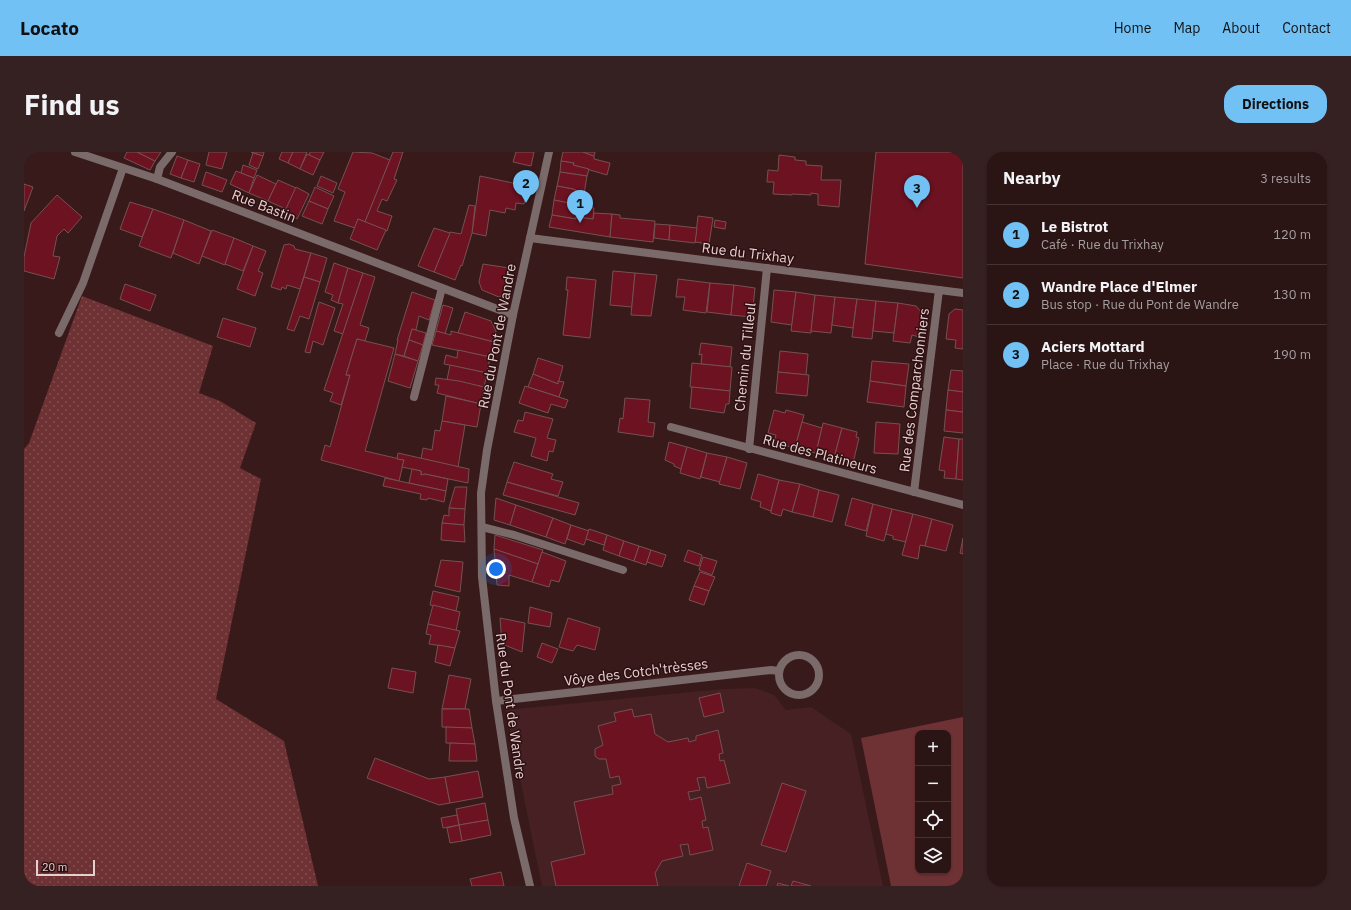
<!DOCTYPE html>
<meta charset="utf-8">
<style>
:root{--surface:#2a1414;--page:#362122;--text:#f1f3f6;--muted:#a59ea0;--line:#463334;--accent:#72c1f5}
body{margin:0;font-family:"IBM Plex Sans",sans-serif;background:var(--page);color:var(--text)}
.controls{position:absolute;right:12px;bottom:12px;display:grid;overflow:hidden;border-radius:8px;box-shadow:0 1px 3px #0004}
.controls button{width:36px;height:36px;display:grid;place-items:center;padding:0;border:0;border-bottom:1px solid var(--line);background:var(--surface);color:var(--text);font:20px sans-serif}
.scale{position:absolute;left:12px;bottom:10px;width:59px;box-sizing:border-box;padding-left:4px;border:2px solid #e5d0d0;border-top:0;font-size:11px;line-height:14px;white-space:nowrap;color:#e5d0d0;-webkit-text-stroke:3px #2e1012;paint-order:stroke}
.you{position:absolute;left:472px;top:417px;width:14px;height:14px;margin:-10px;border:3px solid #fff;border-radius:50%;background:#1a73e8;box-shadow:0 0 0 6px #1a73e833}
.badge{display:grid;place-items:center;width:26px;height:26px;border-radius:50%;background:var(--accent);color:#111;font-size:13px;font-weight:700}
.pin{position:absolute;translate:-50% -33px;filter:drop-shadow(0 1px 2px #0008)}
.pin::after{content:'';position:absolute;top:21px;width:14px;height:12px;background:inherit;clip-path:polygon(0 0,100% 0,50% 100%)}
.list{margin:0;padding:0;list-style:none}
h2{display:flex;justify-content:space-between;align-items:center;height:52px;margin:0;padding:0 16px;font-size:17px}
h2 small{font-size:13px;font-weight:400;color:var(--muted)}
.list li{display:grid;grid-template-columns:26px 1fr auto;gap:12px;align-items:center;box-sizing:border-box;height:60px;padding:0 16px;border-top:1px solid var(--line)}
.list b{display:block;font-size:15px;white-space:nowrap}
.list p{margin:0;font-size:13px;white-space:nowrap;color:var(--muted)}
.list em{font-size:13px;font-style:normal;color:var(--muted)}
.icon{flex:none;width:22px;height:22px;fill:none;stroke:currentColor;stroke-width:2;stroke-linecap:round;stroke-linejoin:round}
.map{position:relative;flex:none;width:939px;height:734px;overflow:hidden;border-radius:16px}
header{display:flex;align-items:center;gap:24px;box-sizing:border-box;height:56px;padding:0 20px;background:var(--accent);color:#111}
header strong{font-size:19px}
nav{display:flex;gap:22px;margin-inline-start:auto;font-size:14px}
.intro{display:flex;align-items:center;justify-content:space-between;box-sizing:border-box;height:96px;padding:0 24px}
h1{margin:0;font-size:28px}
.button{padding:10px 18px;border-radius:16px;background:var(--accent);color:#111;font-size:14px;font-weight:700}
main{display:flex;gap:24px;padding:0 24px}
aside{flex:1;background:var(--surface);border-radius:16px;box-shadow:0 1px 3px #0004}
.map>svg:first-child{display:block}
</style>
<header>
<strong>Locato</strong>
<nav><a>Home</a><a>Map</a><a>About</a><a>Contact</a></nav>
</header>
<div class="intro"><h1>Find us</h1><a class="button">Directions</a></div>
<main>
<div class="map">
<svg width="939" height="734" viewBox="0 0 939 734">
<defs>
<pattern id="grass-dots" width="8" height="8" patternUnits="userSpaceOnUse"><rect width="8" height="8" fill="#6e3134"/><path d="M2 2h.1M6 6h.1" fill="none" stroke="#834e50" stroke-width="1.8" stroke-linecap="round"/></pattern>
</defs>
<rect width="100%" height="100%" fill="#381a1b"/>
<path fill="#462022" d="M731,536L750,543L762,558L787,555L827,582L859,734H518L482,558L699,537Z"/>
<path fill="url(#grass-dots)" d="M58,144L189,194L175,241L196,249L232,271L216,316L237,327L192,547L260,589L294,734H0V297L5,291Z"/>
<path fill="#6e3134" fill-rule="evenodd" d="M939,565V734H867L837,586ZM894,581H924V719H894Z"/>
<g fill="#6c1220" stroke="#755152">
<path d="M103,0H113L131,9L126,18L100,6Z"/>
<path d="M113,0H137L131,9Z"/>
<path d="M185,0H203L198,17L182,13Z"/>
<path d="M227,0H240L239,4Z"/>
<path d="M258,0H269L264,11L255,7Z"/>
<path d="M269,0H283L276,17L264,11Z"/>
<path d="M286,0H300L296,8L285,3Z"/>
<path d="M329,0L348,1L366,8L341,70L334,67L331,76L310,69L321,40L314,37Z"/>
<path d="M369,0H379L370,27L373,28L363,49L358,47L353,59L368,64L363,79L341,70Z"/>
<path d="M492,0H510L507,14L489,10Z"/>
<path d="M539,0H559L570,4V7L586,11L583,23L549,13L550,11L537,9Z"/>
<path d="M559,0H571L570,4Z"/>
<path d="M852,0H939V126L841,112Z"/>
<path d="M229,1L239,4L234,17L225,13Z"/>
<path d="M283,2L296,8L289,23L276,17Z"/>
<path d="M755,3L771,5V8L782,9V13L798,14L797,28H817L815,55L794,53V42L787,41V43L768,42V43L749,42L750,30H743L744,18L754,19Z"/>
<path d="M153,4L164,8L157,26L146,22Z"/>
<path d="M164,8L176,12L170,30L157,26Z"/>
<path d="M537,9L550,11L549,13L565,17L563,24L536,20Z"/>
<path d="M219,13L233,18L230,26L217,21Z"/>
<path d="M212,19L230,26L225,41L206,32Z"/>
<path d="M182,20L203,28L198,40L178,33Z"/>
<path d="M536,20L563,24L560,42L549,37L533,34Z"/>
<path d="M233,23L252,32L244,49L225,41Z"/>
<path d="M297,24L313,31L309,41L293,34Z"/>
<path d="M456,24L503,34L500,52L492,51L491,58L482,56L481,61L466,58L462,84L448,81Z"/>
<path d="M254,28L272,36L262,57L244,49Z"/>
<path d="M0,32L9,35L0,59Z"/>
<path d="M533,34L549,37L560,42L558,54L530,48Z"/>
<path d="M272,35L285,42L273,67L260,61Z"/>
<path d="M291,35L310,44L304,57L285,49Z"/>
<path d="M33,43L58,65L44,81L40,77L33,84L29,104L36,105L30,127L0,119V105L7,71Z"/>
<path d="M530,48L570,56L569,67L552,65V67L528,63Z"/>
<path d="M285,49L304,57L298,72L278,64Z"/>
<path d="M106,50L129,57L118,85L96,77Z"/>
<path d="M445,53L451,54L448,81L438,114L437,113L431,128L410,120L426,80L437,82Z"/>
<path d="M129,57L160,68L147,106L115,94Z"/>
<path d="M570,61L588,62L586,85L525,75L528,63L552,67V65L569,67Z"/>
<path d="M588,62L596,63V66L631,69L629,90L586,85Z"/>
<path d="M674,64L689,66L685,92L671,90Z"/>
<path d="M334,67L362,78L353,98L326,87Z"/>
<path d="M160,68L187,79L175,112L149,101Z"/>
<path d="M691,68L702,70L701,77L690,75Z"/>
<path d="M631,72L646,73L645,88L630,86Z"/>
<path d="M646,73L673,76L671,91L645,88Z"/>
<path d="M410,76L426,81L410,120L394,114Z"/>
<path d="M188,78L210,86L201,113L178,104Z"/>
<path d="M210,86L229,94L219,119L201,112Z"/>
<path d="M265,92L270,94L271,97L287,101L276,137L263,133L262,137L258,135L257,138L247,135L260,93Z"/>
<path d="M229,94L242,99L234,119L239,121L231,144L213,137Z"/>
<path d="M287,101L303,106L296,130L280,125Z"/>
<path d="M310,111L324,116L314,151L307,148L309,143L301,140Z"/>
<path d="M459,112L485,116L480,142L475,145L458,138L455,130Z"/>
<path d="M324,116L339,121L319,182L310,179L319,152L314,151Z"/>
<path d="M589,119L611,121L608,155L586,153Z"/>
<path d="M339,121L351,125L336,173L345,176L341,189L333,187L322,223H326L317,253L306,249L309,241L300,238Z"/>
<path d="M611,121L633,123L627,164L607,163Z"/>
<path d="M280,125L296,130L285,167L276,164L270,179L263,177Z"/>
<path d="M543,125L572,128L566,186L539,183L544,138H542Z"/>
<path d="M654,127L686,131L682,161L659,158L661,145H652Z"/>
<path d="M686,131L710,133L707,163L683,160Z"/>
<path d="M101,132L132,143L126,159L96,147Z"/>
<path d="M710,133L731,136L728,165L707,163Z"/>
<path d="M750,138L772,140L768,173L747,170Z"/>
<path d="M388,140L411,148L405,168L395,164L392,178L388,177L380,204L371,202L374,188H373Z"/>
<path d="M772,140L791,143L787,181L767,179Z"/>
<path d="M791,143L811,145L807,181L787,179Z"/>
<path d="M811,145L833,147L829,176L808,173Z"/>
<path d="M833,147L852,149L848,187L828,185Z"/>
<path d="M852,149L874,151L870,181L849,179Z"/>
<path d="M295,150L311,156L299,193L289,189L286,201L281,200Z"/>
<path d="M874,151L892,154L898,161L895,185L888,183L886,191L869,189Z"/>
<path d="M419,153L429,156L421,182L412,179Z"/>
<path d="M931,157L939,158V197L931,196L932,188L922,187L925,162Z"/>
<path d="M441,160L467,169L472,179L470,190L434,181Z"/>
<path d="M199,166L232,176L226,195L193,185Z"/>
<path d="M388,177L402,181L399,193L385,188Z"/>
<path d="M412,179L427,183V179L470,190L466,205L408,193Z"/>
<path d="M333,187L370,196L341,299L380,308L375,329L297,308L301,293L306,295L326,223H322Z"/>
<path d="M385,188L399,193L394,209L380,204Z"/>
<path d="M677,191L708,195L706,215L677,212L678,202L675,203Z"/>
<path d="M434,198L466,205L463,221L420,212L422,203L433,206Z"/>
<path d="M756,199L784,202L782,223L754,220Z"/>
<path d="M371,202L394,209L386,236L364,229Z"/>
<path d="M514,206L539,214L534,232L509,222Z"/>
<path d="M848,209L885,212L882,234L846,229Z"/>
<path d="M668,211L708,215L706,239L666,235Z"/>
<path d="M426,213L463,221L460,235L423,228Z"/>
<path d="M927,218L939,219V240L924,238Z"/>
<path d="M754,220L785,223L783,244L752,241Z"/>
<path d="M509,222L534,232V229L540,230L535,245L504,235Z"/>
<path d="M412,226L435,229L460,235L457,252L413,241L415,233H411Z"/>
<path d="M846,229L882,234L880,255L843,250Z"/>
<path d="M501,234L544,248L541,256L527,252L524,261L495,251Z"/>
<path d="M668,235L706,239L705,252H702L700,261L666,256Z"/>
<path d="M924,238L939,240V260L922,258Z"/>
<path d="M422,244L457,252L453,275L418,269Z"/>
<path d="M601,246L626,248L624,270L631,271L629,285L594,280L596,266L599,267Z"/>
<path d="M750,258L761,261L762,258L780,263L771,296L750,291L752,283L744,281Z"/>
<path d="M922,258L939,260V281L920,279Z"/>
<path d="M501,260L529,267L523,286L532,288L529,300L525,299L523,309L507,304L512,286L490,280L494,268L499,269Z"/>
<path d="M418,269L441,273L434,315L397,307L399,296L408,298L411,278L416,279Z"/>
<path d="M778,270L798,276L792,301L771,296Z"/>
<path d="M852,270L876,272L874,302L850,301Z"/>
<path d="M799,271L818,276L810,306L792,301Z"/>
<path d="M818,276L833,280L832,285L835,286L829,311L810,306Z"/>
<path d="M920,285L935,287L932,327L920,326L921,319L915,318Z"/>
<path d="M935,287H939V328L932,327Z"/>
<path d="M645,290L663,295L657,317L650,314V312L641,308Z"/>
<path d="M663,295L683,301L676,327L656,321Z"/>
<path d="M374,301L445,317L444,331L401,322L397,323V319L378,315L380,308L373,307Z"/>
<path d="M683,301L703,305L696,330L677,325Z"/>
<path d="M703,305L723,311L716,337L695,332Z"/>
<path d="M490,310L529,322L527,327L539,330L534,344L483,330Z"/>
<path d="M388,317L397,319V323L401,322L424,327L422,339L385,331Z"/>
<path d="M734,322L755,328L747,359L736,355L737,350L727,347Z"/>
<path d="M361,326L422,339L420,350L404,346L403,348L396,347L397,342L359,334Z"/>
<path d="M755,328L776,332L768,360L759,357L757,364L747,361V359Z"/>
<path d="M483,330L555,351L551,363L479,343Z"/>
<path d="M776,332L795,338L789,365L768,360Z"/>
<path d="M431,335H443L441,357L425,356Z"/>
<path d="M795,338L815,343L808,370L789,365Z"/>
<path d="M472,346L492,353L486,373L470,368Z"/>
<path d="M828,346L849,352L842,379L821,373Z"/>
<path d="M849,352L868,357L860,389L842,384Z"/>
<path d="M492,353L529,366L522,385L486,373Z"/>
<path d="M425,356L441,357L440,373L418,371L420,363L425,364Z"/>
<path d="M868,357L889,362L882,390L869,387V384L862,382Z"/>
<path d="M889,362L908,367L901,394L896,393L894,407L878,403Z"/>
<path d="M529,366L547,373L541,392L522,385Z"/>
<path d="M908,367L929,373L922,399L901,394Z"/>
<path d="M418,371L440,373L441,390L417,388Z"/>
<path d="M547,373L565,379L560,393L543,387Z"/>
<path d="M565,377L583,383L580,393L562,387Z"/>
<path d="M471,383L519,398L514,412L470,397Z"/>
<path d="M583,383L600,389L595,404L579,398Z"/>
<path d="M939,386V402L936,401Z"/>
<path d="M600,389L615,394L610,409L595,404Z"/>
<path d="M615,394L627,398L622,413L610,409Z"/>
<path d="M470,397L514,412L508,430L485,423V434L473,433Z"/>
<path d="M627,398L642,403L638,415L623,410Z"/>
<path d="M664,398L678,403L675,414L660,409Z"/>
<path d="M518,400L542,409L535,430L527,428L525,435L508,430Z"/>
<path d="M679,405L693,409L688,423L675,418Z"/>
<path d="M417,408L439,410L436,440L411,434Z"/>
<path d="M676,420L691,425L685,439L670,434Z"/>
<path d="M670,434L685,439L680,453L665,448Z"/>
<path d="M409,439L435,445L432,459L406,453Z"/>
<path d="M409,453L436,460L432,479L404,472Z"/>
<path d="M506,455L528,461L526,475L504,471Z"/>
<path d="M476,466L501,471L498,500L478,492Z"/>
<path d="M544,466L576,476L571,498L553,493L549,499L535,495Z"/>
<path d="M404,472L436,479L431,496L405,492L407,483L402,482Z"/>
<path d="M518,491L534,497L528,511L513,505Z"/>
<path d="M414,493L431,496L426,514L411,510Z"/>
<path d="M368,516L392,520L389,541L364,536Z"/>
<path d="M425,523L447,527L441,557H418Z"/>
<path d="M696,541L700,560L680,565L675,546Z"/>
<path d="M418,557H445L448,576L418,575Z"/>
<path d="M608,557L610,565L627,562L631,582L644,590L664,586L665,590L672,588V584L694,578L699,601L695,602L696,609L700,608L706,631L683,636L681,625L673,626L676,638L664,640L666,648L677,645L682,668L678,669L679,676L684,675L689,698L666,703L664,692L656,693L659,704L638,709L631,721L634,734H532L527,710L561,702L550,650L589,642L588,634L597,632L595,624L586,626L582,607H575L571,604V597L579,593L574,574L592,569L590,561Z"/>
<path d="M422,575L448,576L451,592L422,591Z"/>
<path d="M426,591L451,592L453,609H425Z"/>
<path d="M351,606L405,627L421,625L426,651L415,653L343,626Z"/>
<path d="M454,619L459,645L426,651L421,625Z"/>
<path d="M758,631L782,639L762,700L737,693Z"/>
<path d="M461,651L464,668L435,673L432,657Z"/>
<path d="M433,663L435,673L419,676L417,666Z"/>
<path d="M464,668L467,683L438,689L435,673Z"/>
<path d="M435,673L438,689L426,691L423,676Z"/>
<path d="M723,711L747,719L742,734H715Z"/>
<path d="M477,720L480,734H448L446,727Z"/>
<path d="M769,729L787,734H767Z"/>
<path d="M754,731L765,734H753Z"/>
</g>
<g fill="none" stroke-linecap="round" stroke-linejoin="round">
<g stroke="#7b6a6a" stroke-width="8">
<path d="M35,181L59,131L99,16"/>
<path d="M390,245L418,136"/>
<path d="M458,375L490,383L599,418"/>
<circle cx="775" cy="523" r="20"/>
<path d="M472,549L747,518L755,519"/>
</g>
<g stroke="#7b6a6a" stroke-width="8">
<path d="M51,0L133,27L489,163"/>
<path d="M133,27L136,15L148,0"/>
<path d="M506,86L939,141"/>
<path d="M647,275L939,353"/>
<path d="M725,297L743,116"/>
<path d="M890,340L915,138"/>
</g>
<path stroke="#7b6a6a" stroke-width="8" d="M506,734L490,666L472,549L458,425L457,341L463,298L489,163L525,0"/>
</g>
<g text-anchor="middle" stroke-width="3" stroke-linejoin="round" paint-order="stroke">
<g font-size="14" fill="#e5d0d0" stroke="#2e1012">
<text transform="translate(240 54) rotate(21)" y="5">Rue Bastin</text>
<text transform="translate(724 101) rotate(7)" y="5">Rue du Trixhay</text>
<text transform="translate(473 184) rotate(-79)" y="5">Rue du Pont de Wandre</text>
<text transform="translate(721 205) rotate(-84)" y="5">Chemin du Tilleul</text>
<text transform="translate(890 238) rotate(-83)" y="5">Rue des Comparchonniers</text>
<text transform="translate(796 302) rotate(15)" y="5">Rue des Platineurs</text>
<text transform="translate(612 520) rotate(-7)" y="5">Vôye des Cotch'trèsses</text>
<text transform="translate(487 554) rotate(82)" y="5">Rue du Pont de Wandre</text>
</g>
</g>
</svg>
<div class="controls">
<button>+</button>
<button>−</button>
<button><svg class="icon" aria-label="locate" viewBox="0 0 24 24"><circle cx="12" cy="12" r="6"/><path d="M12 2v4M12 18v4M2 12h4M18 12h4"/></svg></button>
<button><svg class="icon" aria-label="layers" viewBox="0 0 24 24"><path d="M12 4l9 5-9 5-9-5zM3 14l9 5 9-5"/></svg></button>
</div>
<div class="scale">20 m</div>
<div class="you"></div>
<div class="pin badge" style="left:556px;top:71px">1</div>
<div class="pin badge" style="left:502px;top:51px">2</div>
<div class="pin badge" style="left:893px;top:56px">3</div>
</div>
<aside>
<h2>Nearby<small>3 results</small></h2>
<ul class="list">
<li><span class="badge">1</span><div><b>Le Bistrot</b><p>Café · Rue du Trixhay</p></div><em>120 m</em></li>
<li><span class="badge">2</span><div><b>Wandre Place d'Elmer</b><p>Bus stop · Rue du Pont de Wandre</p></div><em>130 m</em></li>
<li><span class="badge">3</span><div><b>Aciers Mottard</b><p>Place · Rue du Trixhay</p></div><em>190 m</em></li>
</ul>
</aside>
</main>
